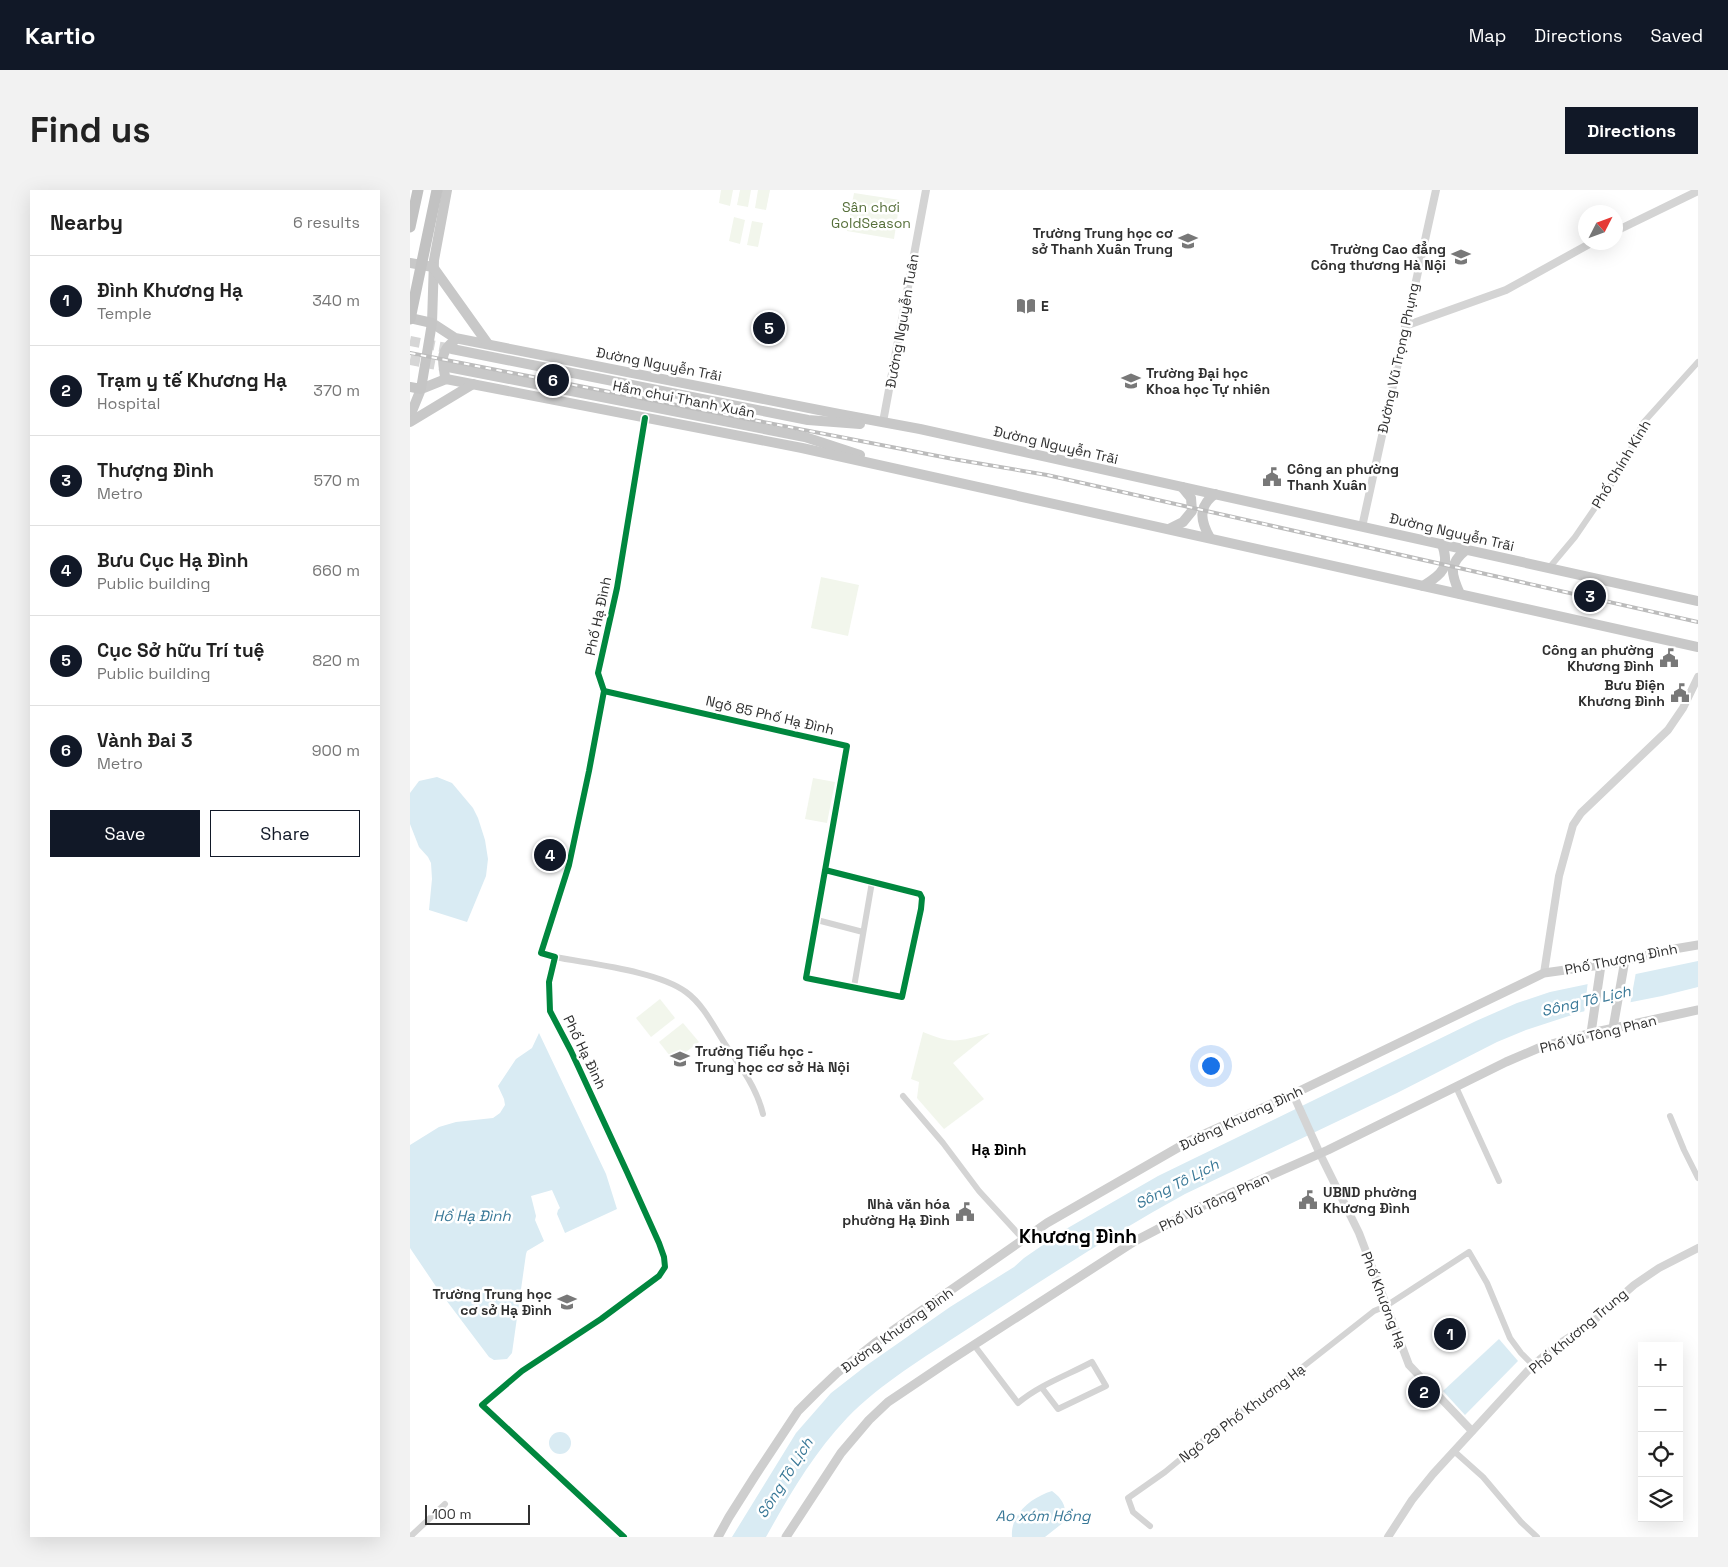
<!DOCTYPE html>
<meta charset="utf-8">
<style>
:root{--surface:#fff;--page:#f2f2f2;--text:#222;--muted:#767676;--line:#e0e0e0;--accent:#111827}
body{margin:0;font-family:"Space Grotesk",sans-serif;background:var(--page);color:var(--text)}
.controls{position:absolute;right:15px;bottom:15px;display:grid;overflow:hidden;border-radius:0px;box-shadow:0 5px 20px #0002}
.controls button{width:45px;height:45px;display:grid;place-items:center;padding:0;border:0;border-bottom:1px solid var(--line);background:var(--surface);color:var(--text);font:25px sans-serif}
.compass{position:absolute;left:1168px;top:15px;width:45px;height:45px;border-radius:50%;background:var(--surface);box-shadow:0 5px 20px #0002;rotate:48deg}
.scale{position:absolute;left:15px;bottom:12px;width:105px;box-sizing:border-box;padding-left:5px;border:2px solid #303030;border-top:0;font-size:14px;line-height:18px;white-space:nowrap;color:#303030;-webkit-text-stroke:4px #fff;paint-order:stroke}
.you{position:absolute;left:800px;top:875px;width:18px;height:18px;margin:-12px;border:4px solid #fff;border-radius:50%;background:#1a73e8;box-shadow:0 0 0 8px #1a73e833}
.badge{display:grid;place-items:center;width:32px;height:32px;border-radius:50%;background:var(--accent);color:#fff;font-size:16px;font-weight:700}
.pin{position:absolute;translate:-50% -50%;border:2px solid #fff;box-shadow:0 1px 5px #0006}
.list{margin:0;padding:0;list-style:none}
h2{display:flex;justify-content:space-between;align-items:center;height:65px;margin:0;padding:0 20px;font-size:21px}
h2 small{font-size:16px;font-weight:400;color:var(--muted)}
.list li{display:grid;grid-template-columns:32px 1fr auto;gap:15px;align-items:center;box-sizing:border-box;height:90px;padding:0 20px;border-top:1px solid var(--line)}
.list b{display:block;font-size:19px;white-space:nowrap}
.list p{margin:0;font-size:16px;white-space:nowrap;color:var(--muted)}
.list em{font-size:16px;font-style:normal;color:var(--muted)}
.actions{display:flex;gap:10px;padding:15px 20px}
.actions a{flex:1;padding:11px 0;border:1px solid var(--accent);border-radius:0px;text-align:center;font-size:18px;color:var(--accent)}
.actions .main{background:var(--accent);color:#fff}
.icon{flex:none;width:28px;height:28px;fill:none;stroke:currentColor;stroke-width:2;stroke-linecap:round;stroke-linejoin:round}
.map{position:relative;flex:none;width:1288px;height:1347px;overflow:hidden;border-radius:0px}
header{display:flex;align-items:center;gap:30px;box-sizing:border-box;height:70px;padding:0 25px;background:var(--accent);color:#fff}
header strong{font-size:24px}
nav{display:flex;gap:28px;margin-inline-start:auto;font-size:18px}
.intro{display:flex;align-items:center;justify-content:space-between;box-sizing:border-box;height:120px;padding:0 30px}
h1{margin:0;font-size:35px}
.button{padding:12px 22px;border-radius:0px;background:var(--accent);color:#fff;font-size:18px;font-weight:700}
main{display:flex;gap:30px;padding:0 30px}
aside{flex:1;background:var(--surface);border-radius:0px;box-shadow:0 5px 20px #0002}
.map>svg:first-child{display:block}
</style>
<header>
<strong>Kartio</strong>
<nav><a>Map</a><a>Directions</a><a>Saved</a></nav>
</header>
<div class="intro"><h1>Find us</h1><a class="button">Directions</a></div>
<main>
<aside>
<h2>Nearby<small>6 results</small></h2>
<ul class="list">
<li><span class="badge">1</span><div><b>Đình Khương Hạ</b><p>Temple</p></div><em>340 m</em></li>
<li><span class="badge">2</span><div><b>Trạm y tế Khương Hạ</b><p>Hospital</p></div><em>370 m</em></li>
<li><span class="badge">3</span><div><b>Thượng Đình</b><p>Metro</p></div><em>570 m</em></li>
<li><span class="badge">4</span><div><b>Bưu Cục Hạ Đình</b><p>Public building</p></div><em>660 m</em></li>
<li><span class="badge">5</span><div><b>Cục Sở hữu Trí tuệ</b><p>Public building</p></div><em>820 m</em></li>
<li><span class="badge">6</span><div><b>Vành Đai 3</b><p>Metro</p></div><em>900 m</em></li>
</ul>
<div class="actions"><a class="main">Save</a><a>Share</a></div>
</aside>
<div class="map">
<svg width="1288" height="1347" viewBox="0 0 1288 1347">
<rect width="100%" height="100%" fill="#fff"/>
<g fill="#f2f6ec">
<path d="M311,0H323L320,16L309,13Z"/>
<path d="M330,0H341L338,17L327,15Z"/>
<path d="M348,0H360L356,20L345,18Z"/>
<path d="M444,3L490,10L484,49L437,41Z"/>
<path d="M324,27L335,30L330,54L319,51Z"/>
<path d="M342,31L353,33L348,57L337,55Z"/>
<path d="M411,387L449,395L438,446L401,438Z"/>
<path d="M403,588L425,592L417,633L395,629Z"/>
<path d="M250,809L265,828L241,847L226,828Z"/>
<path d="M273,833L289,852L264,871L249,852Z"/>
<path d="M513,842C544,855 549,851 580,843L543,873L574,909L534,939L507,908L509,892L501,889Z"/>
</g>
<g fill="#d9ebf3">
<path d="M27,587L42,593L63,618L68,628L75,650L78,669L76,686L57,732L19,720L22,689L21,673L18,667L9,657L0,634V603L9,591Z"/>
<path d="M1288,771V797L1252,806L1171,822L1116,840L1087,852L987,903L775,1004C700,1045 628,1093 556,1140C515,1167 471,1193 437,1228C403,1264 380,1304 356,1347H322L386,1243L421,1203L457,1175L540,1117L604,1077L614,1068L656,1039L748,986L1066,831L1107,813L1140,802Z"/>
<path d="M129,843L196,984L207,1019L155,1043L147,1024L148,1020L150,1018L142,1000L121,1006L126,1026L125,1030L134,1051L117,1061L116,1064L102,1163L97,1169L84,1170L79,1167L27,1098L0,1058V955L29,937L46,932L83,928L90,923L95,915L94,909L88,896L106,869L122,858Z"/>
<path d="M1089,1149L1108,1171L1055,1225L1033,1201Z"/>
<circle cx="150" cy="1253" r="11"/>
<path d="M642,1301C649,1306 654,1312 655,1320L652,1324L654,1332L635,1347H602C600,1324 622,1307 642,1301Z"/>
</g>
<path fill="#fff" d="M1226,782L1220,815L1174,824L1178,791Z"/>
<g fill="none" stroke-linecap="round" stroke-linejoin="round">
<g stroke="#d6d6d6" stroke-width="10" stroke-dasharray="10 5" stroke-linecap="butt">
<path d="M0,151L42,159"/>
<path d="M0,170L38,177"/>
</g>
<g stroke="#d4d4d4" stroke-width="6">
<path d="M1139,378L1165,347L1202,293L1219,263L1233,233L1288,172"/>
<path d="M194,501L437,556L396,788L492,807L511,719L512,708L510,704L415,680"/>
<path d="M407,730L453,742"/>
<path d="M145,767C180,774 248,781 276,802C294,815 305,839 317,857C332,878 347,899 353,924"/>
<path d="M444,797L462,692"/>
<path d="M1046,897L1089,991"/>
<path d="M493,906L533,953L569,1001L613,1049"/>
<path d="M1260,926L1274,960L1288,988"/>
<path d="M564,1155L608,1213C629,1195 658,1185 682,1172L696,1196L648,1219L632,1198"/>
<path d="M1045,1262L1073,1287L1111,1332L1127,1347"/>
<path d="M740,1336L723,1322L718,1308L755,1282L802,1243L885,1183L964,1121L976,1116L1059,1062L1077,1093L1100,1148L1111,1163L1123,1175"/>
<path d="M1,1346L35,1314"/>
<path d="M214,1347L72,1215L112,1181L191,1129L249,1086L255,1077L254,1067L249,1053L217,982L161,861L140,821L139,792L145,767L131,763L159,675L179,581L194,501L188,483L207,398L235,228"/>
</g>
<g stroke="#d4d4d4" stroke-width="8">
<path d="M1206,41L1288,1"/>
<path d="M995,136L1096,100L1183,52"/>
<path d="M473,232L516,0"/>
<path d="M952,337L1026,0"/>
<path d="M1134,783L1149,686L1163,635L1171,623L1258,540L1273,518L1288,487"/>
<path d="M883,904L910,964L949,1043L999,1175L1062,1241"/>
<path d="M978,1347L1002,1310L1023,1284L1123,1175L1146,1156L1182,1132L1224,1095L1249,1078L1288,1058"/>
</g>
<g stroke="#cecece" stroke-width="9">
<path d="M1203,838L1215,770"/>
<path d="M1181,843L1191,775"/>
<path d="M308,1347L319,1327L345,1286L388,1221L407,1202L427,1183L465,1153L637,1033L783,949L877,907L1134,783L1205,773L1264,759L1288,755"/>
<path d="M376,1347L431,1263L459,1230L478,1212L539,1171L725,1051L796,1014L918,960L1096,872L1131,857L1181,843L1288,820"/>
</g>
<g stroke="#c8c8c8" stroke-width="10">
<path d="M37,0L24,70L22,133L45,148L429,224L510,239L1288,411"/>
<path d="M0,73L23,77L78,154"/>
<path d="M42,159L398,230L450,234"/>
<path d="M38,177L395,247L450,265"/>
<path d="M35,187C33,170 29,163 44,151"/>
<path d="M0,226L11,199L36,189L392,258L1288,457"/>
<path d="M0,232L63,194"/>
<path d="M759,339L773,332L782,321L781,308L772,297"/>
<path d="M800,348C791,332 787,317 805,304"/>
<path d="M1013,396C1033,384 1040,377 1032,354"/>
<path d="M1050,404C1041,384 1038,374 1056,360"/>
</g>
<path stroke="#c5c5c5" stroke-width="10" d="M0,128L22,133L11,199L0,197"/>
<path stroke="#c2c2c2" stroke-width="11" d="M0,37L8,0"/>
<g stroke="#bcbcbc" stroke-width="4">
<path id="rail" d="M0,163L543,269L637,285L1288,432"/>
</g>
<use href="#rail" stroke="#fff" stroke-width="2" stroke-dasharray="5.5" stroke-linecap="butt"/>
<path stroke="#c2c2c2" stroke-width="11" d="M0,129L27,0"/>
<g stroke="#fff" stroke-width="9">
<g id="cycleway">
<path d="M194,501L437,556L396,788L492,807L511,719L512,708L510,704L415,680"/>
<path d="M214,1347L72,1215L112,1181L191,1129L249,1086L255,1077L254,1067L249,1053L217,982L161,861L140,821L139,792L145,767L131,763L159,675L179,581L194,501L188,483L207,398L235,228"/>
</g>
</g>
<use href="#cycleway" stroke="#00873e" stroke-width="6"/>
</g>
<defs>
<g id="school-bare" transform="scale(1.5)"><path d="M0-5L7-2L0 1L-7-2ZM-4 1L0 2.5L4 1V4Q0 6-4 4Z" fill="#787878" stroke="#fff" stroke-width="2.5" paint-order="stroke"/></g>
<g id="university-bare" transform="scale(1.5)"><path d="M0-5L7-2L0 1L-7-2ZM-4 1L0 2.5L4 1V4Q0 6-4 4Z" fill="#787878" stroke="#fff" stroke-width="2.5" paint-order="stroke"/></g>
<g id="library-bare" transform="scale(1.5)"><path d="M-6-4Q-3-5.5-.7-3.5V5Q-3 3-6 4ZM6-4Q3-5.5 .7-3.5V5Q3 3 6 4Z" fill="#787878" stroke="#fff" stroke-width="2.5" paint-order="stroke"/></g>
<g id="civic-bare" transform="scale(1.5)"><path d="M-.6-6.5H3V-4.5H.6V-3L4-1V1h2V6H-6V1h2V-1L-.6-3ZM-1.2 2.5V6h2.4V2.5Z" fill="#787878" stroke="#fff" stroke-width="2.5" paint-order="stroke"/></g>
</defs>
<g fill-rule="evenodd">
<use href="#school-bare" x="778" y="51"/>
<use href="#university-bare" x="1051" y="67"/>
<use href="#library-bare" x="616" y="116"/>
<use href="#university-bare" x="721" y="191"/>
<use href="#civic-bare" x="862" y="287"/>
<use href="#civic-bare" x="1259" y="468"/>
<use href="#civic-bare" x="1270" y="503"/>
<use href="#school-bare" x="270" y="869"/>
<use href="#civic-bare" x="898" y="1010"/>
<use href="#civic-bare" x="555" y="1022"/>
<use href="#school-bare" x="157" y="1112"/>
</g>
<g text-anchor="middle" stroke-width="5" stroke-linejoin="round" paint-order="stroke">
<g font-size="14" fill="#566f3a" stroke="#fff">
<text x="461" y="22">Sân chơi<tspan x="461" dy="16">GoldSeason</tspan></text>
</g>
<g font-size="14" font-weight="bold" fill="#303030" stroke="#fff" text-anchor="end">
<text x="763" y="48">Trường Trung học cơ<tspan x="763" dy="16">sở Thanh Xuân Trung</tspan></text>
<text x="1036" y="64">Trường Cao đẳng<tspan x="1036" dy="16">Công thương Hà Nội</tspan></text>
<text x="631" y="121" text-anchor="start">E</text>
<text x="736" y="188" text-anchor="start">Trường Đại học<tspan x="736" dy="16">Khoa học Tự nhiên</tspan></text>
<text x="877" y="284" text-anchor="start">Công an phường<tspan x="877" dy="16">Thanh Xuân</tspan></text>
<text x="1244" y="465">Công an phường<tspan x="1244" dy="16">Khương Đình</tspan></text>
<text x="1255" y="500">Bưu Điện<tspan x="1255" dy="16">Khương Đình</tspan></text>
<text x="285" y="866" text-anchor="start">Trường Tiểu học -<tspan x="285" dy="16">Trung học cơ sở Hà Nội</tspan></text>
<text x="913" y="1007" text-anchor="start">UBND phường<tspan x="913" dy="16">Khương Đình</tspan></text>
<text x="540" y="1019">Nhà văn hóa<tspan x="540" dy="16">phường Hạ Đình</tspan></text>
<text x="142" y="1109">Trường Trung học<tspan x="142" dy="16">cơ sở Hạ Đình</tspan></text>
</g>
<g font-size="14" fill="#303030" stroke="#fff">
<text transform="translate(492 131) rotate(-80)" y="5">Đường Nguyễn Tuân</text>
<text transform="translate(988 168) rotate(-78)" y="5">Đường Vũ Trọng Phụng</text>
<text transform="translate(249 174) rotate(11)" y="5">Đường Nguyễn Trãi</text>
<text transform="translate(274 209) rotate(11)" y="5">Hầm chui Thanh Xuân</text>
<text transform="translate(646 255) rotate(13)" y="5">Đường Nguyễn Trãi</text>
<text transform="translate(1211 274) rotate(-59)" y="5">Phố Chính Kinh</text>
<text transform="translate(1042 342) rotate(13)" y="5">Đường Nguyễn Trãi</text>
<text transform="translate(188 426) rotate(-78)" y="5">Phố Hạ Đình</text>
<text transform="translate(360 525) rotate(13)" y="5">Ngõ 85 Phố Hạ Đình</text>
<text transform="translate(1211 769) rotate(-11)" y="5">Phố Thượng Đình</text>
<text transform="translate(1188 844) rotate(-14)" y="5">Phố Vũ Tông Phan</text>
<text transform="translate(175 862) rotate(64)" y="5">Phố Hạ Đình</text>
<text transform="translate(831 928) rotate(-25)" y="5">Đường Khương Đình</text>
<text transform="translate(804 1012) rotate(-25)" y="5">Phố Vũ Tông Phan</text>
<text transform="translate(974 1110) rotate(69)" y="5">Phố Khương Hạ</text>
<text transform="translate(487 1140) rotate(-36)" y="5">Đường Khương Đình</text>
<text transform="translate(1168 1141) rotate(-40)" y="5">Phố Khương Trung</text>
<text transform="translate(832 1223) rotate(-37)" y="5">Ngõ 29 Phố Khương Hạ</text>
</g>
<g font-size="15" font-style="italic" fill="#397897" stroke="#fff">
<text transform="translate(1176 811) rotate(-13)" y="5">Sông Tô Lịch</text>
<text transform="translate(767 994) rotate(-27)" y="5">Sông Tô Lịch</text>
<text x="62" y="1031">Hồ Hạ Đình</text>
<text transform="translate(375 1288) rotate(-58)" y="5">Sông Tô Lịch</text>
<text x="633" y="1331">Ao xóm Hồng</text>
</g>
<g font-size="15" font-weight="bold" fill="#000" stroke="#fff">
<text x="589" y="965">Hạ Đình</text>
</g>
<g font-size="19" font-weight="bold" fill="#000" stroke="#fff">
<text x="668" y="1053">Khương Đình</text>
</g>
</g>
</svg>
<div class="controls">
<button>+</button>
<button>−</button>
<button><svg class="icon" aria-label="locate" viewBox="0 0 24 24"><circle cx="12" cy="12" r="6"/><path d="M12 2v4M12 18v4M2 12h4M18 12h4"/></svg></button>
<button><svg class="icon" aria-label="layers" viewBox="0 0 24 24"><path d="M12 4l9 5-9 5-9-5zM3 14l9 5 9-5"/></svg></button>
</div>
<svg class="compass" viewBox="-18 -18 36 36"><path d="M0-13l5 13h-10z" fill="#e53935"/><path d="M0 13l5-13h-10z" fill="#767676"/></svg>
<div class="scale">100 m</div>
<div class="you"></div>
<div class="pin badge" style="left:1040px;top:1144px">1</div>
<div class="pin badge" style="left:1014px;top:1202px">2</div>
<div class="pin badge" style="left:1180px;top:406px">3</div>
<div class="pin badge" style="left:140px;top:665px">4</div>
<div class="pin badge" style="left:359px;top:138px">5</div>
<div class="pin badge" style="left:143px;top:190px">6</div>
</div>
</main>
